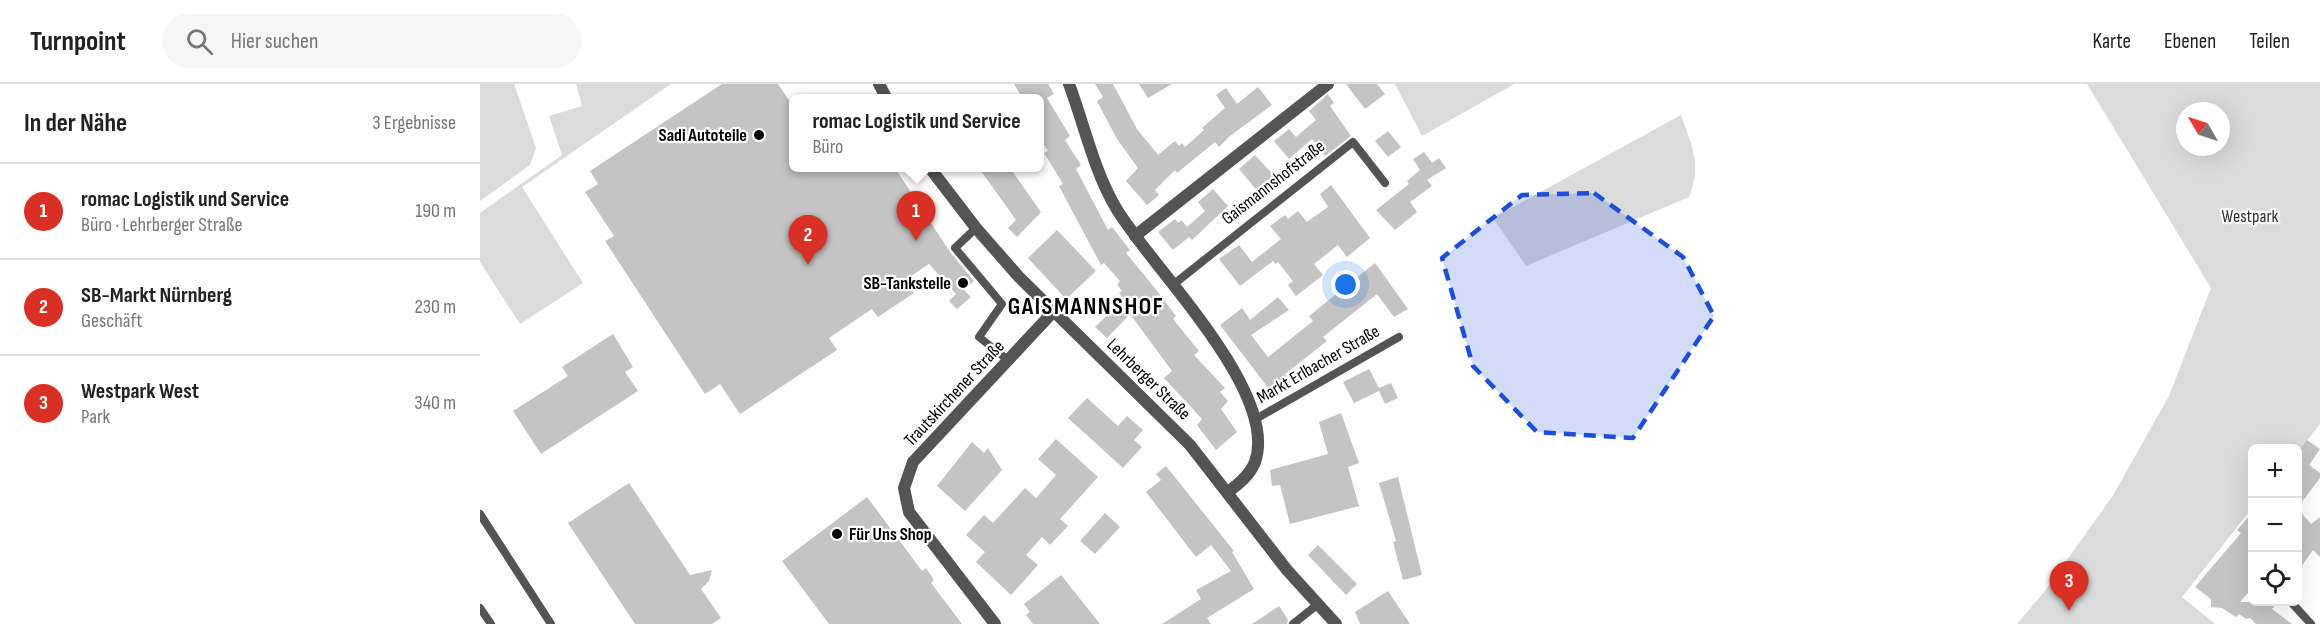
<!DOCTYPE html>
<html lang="de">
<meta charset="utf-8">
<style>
:root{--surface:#fff;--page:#f6f6f6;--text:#222;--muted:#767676;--line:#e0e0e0;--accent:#d93025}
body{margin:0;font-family:"Sofia Sans Condensed",sans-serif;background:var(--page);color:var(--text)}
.controls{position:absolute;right:18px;bottom:18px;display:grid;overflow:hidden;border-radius:9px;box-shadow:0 6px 24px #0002}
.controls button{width:54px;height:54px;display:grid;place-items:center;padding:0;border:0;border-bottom:2px solid var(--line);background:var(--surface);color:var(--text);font:30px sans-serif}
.compass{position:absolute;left:1696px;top:18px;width:54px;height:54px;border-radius:50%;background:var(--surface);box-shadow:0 6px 24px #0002;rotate:309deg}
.you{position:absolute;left:866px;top:201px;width:21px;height:21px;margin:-15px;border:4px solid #fff;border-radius:50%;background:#1a73e8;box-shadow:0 0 0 9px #1a73e833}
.badge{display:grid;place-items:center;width:39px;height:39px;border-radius:50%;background:var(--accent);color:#fff;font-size:20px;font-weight:700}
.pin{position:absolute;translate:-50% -50px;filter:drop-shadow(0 2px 3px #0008)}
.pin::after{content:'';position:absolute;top:32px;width:21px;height:18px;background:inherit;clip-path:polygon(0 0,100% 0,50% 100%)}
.popup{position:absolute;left:309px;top:10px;width:255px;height:78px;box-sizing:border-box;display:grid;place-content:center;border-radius:9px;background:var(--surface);filter:drop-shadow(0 2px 4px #0005);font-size:20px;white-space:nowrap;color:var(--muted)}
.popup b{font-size:22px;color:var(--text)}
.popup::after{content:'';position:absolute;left:50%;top:100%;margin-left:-12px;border:12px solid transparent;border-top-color:var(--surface)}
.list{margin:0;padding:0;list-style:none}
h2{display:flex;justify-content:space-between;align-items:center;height:78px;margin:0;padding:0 24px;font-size:26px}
h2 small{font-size:20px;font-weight:400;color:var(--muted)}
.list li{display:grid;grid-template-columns:39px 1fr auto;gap:18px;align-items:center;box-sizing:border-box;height:96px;padding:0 24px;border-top:2px solid var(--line)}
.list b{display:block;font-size:22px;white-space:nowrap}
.list p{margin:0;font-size:20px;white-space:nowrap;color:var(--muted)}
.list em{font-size:20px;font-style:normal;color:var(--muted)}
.icon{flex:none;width:33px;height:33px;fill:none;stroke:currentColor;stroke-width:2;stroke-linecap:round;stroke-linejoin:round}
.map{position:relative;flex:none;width:1840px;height:540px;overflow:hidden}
header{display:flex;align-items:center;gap:36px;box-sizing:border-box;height:84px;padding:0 30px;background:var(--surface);border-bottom:2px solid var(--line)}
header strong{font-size:28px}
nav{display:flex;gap:33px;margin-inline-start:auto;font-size:21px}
.search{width:420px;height:54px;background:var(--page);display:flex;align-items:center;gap:15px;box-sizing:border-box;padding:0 21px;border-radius:33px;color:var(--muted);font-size:22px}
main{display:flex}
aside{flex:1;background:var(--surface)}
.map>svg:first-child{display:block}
</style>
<header>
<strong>Turnpoint</strong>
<div class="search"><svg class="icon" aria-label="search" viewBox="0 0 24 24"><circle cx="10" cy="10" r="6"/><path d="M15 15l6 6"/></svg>Hier suchen</div>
<nav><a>Karte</a><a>Ebenen</a><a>Teilen</a></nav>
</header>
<main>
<aside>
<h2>In der Nähe<small>3 Ergebnisse</small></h2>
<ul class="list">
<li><span class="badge">1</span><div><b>romac Logistik und Service</b><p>Büro · Lehrberger Straße</p></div><em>190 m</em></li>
<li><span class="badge">2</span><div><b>SB-Markt Nürnberg</b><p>Geschäft</p></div><em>230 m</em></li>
<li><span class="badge">3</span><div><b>Westpark West</b><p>Park</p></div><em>340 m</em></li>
</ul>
</aside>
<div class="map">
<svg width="1840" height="540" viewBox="0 0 1840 540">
<rect width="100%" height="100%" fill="#fff"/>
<g fill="#dbdbdb" fill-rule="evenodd">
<path d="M0,0H34L56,64L50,81L0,117Z"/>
<path d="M96,0H191L42,103L103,199L40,240L0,178V129L82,71L69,32L102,22Z"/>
<path d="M915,0H1034L942,52Z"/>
<path d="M1607,0H1840V340L1818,368V364H1772V424L1702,513L1735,540H1537L1564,508L1632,413L1689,312L1731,204ZM1705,27H1741V63H1705Z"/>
<path d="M1201,31C1212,63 1222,80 1209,113L1046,182L1013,134Z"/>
</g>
<g fill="#c4c4c4">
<path d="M242,0H298L313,22V84H415L470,168L494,197L484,206L491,213L477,225L469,217L476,210L449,180L425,196L434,209L398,233L392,225L349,254L357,266L260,330L240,300L225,310L125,157L134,152L105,108L118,100L110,87Z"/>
<path d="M534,0H568L574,10L567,14L590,52L585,56L601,81L596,85L628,146L632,143L650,166L646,169L674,203L696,232L693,235L719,267L714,271L745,304L740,308L748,317L741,325L757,348L736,366L717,341L722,335L684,294L692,287L650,230L627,254L615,243L644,215L639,209L642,207L637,200L640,197L624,179L621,181L579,102L583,100L564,69L568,67L559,53V15H543Z"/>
<path d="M615,0H633L657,45L678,71L695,57L699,62L702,59L705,63L724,46L722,44L745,24L736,11L746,4L757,20L778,3L792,21L750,52L739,63L735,58L697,89L695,86L675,106L679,111L667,121L646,97L658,84L637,55L617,17L623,13Z"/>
<path d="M659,0H692L668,14Z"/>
<path d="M866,0H897L905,10L885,25Z"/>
<path d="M848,10L854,19L850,22L871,52L845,72L832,55L809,75L794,57L809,45L816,53L836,36L829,27Z"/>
<path d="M908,47L921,63L908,73L895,57Z"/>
<path d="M944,68L952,79L959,74L966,84L947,96L952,102L930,118L937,128L915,146L896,126L929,100L927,97L940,86L933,75Z"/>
<path d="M775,71L796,94L779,109L759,85Z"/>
<path d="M499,84H530L561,128L537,153L528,144L536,136Z"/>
<path d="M851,101L890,154L867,173L858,161L834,180L843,191L816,212L808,201L813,197L798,178L795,180L793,177L760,202L739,175L759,161L772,178L801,155L790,142L805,131L808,135L818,127L827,138L848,123L840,110Z"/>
<path d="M733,105L748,122L712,156L709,153L693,166L678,148L695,135L698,139L701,136L707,143L725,127L718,118Z"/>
<path d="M577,146L616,187L586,215L548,174Z"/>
<path d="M895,179L928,225L914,233L897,210L843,253L847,257L805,290L813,302L796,314L740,241L762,224L770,236L798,213L809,226L771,251L788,273L833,237L829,232Z"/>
<path d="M133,250L153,283L145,288L158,307L61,370L33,327L88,292L82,283Z"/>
<path d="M889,285L899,304L911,299L918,314L905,320L899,307L874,319L863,298Z"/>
<path d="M607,314L638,342L647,332L663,346L654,356L662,363L643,384L588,334Z"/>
<path d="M861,329L879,379L868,383L879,422L810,440L800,401L792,402L790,386L848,370L839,338Z"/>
<path d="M576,355L618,393L580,435L588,442L570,461L562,453L546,471L558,481L531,511L496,478L505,468L486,451L504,431L513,439L545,404L556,414L576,391L558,375Z"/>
<path d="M1827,356L1840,365L1829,381L1840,389V394L1818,423V368Z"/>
<path d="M492,358L504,369L508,364L522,386L485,427L457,402Z"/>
<path d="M686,382L754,467L752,468L774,505L727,534L731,540H682L721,515L716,506L751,487L731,461L716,473L666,408L681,396L676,390Z"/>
<path d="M918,393L942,491L923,496L913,458L916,457L899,399Z"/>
<path d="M149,399L210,491L232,486L229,497L221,505L241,534L232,540H155L88,439Z"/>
<path d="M387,413L442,487L446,484L454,496L451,499L482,540H349L302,477Z"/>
<path d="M1818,425L1831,440L1840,433V473L1833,466L1818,487Z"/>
<path d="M1773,428V503L1760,518H1798L1792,525L1812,540H1776L1770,534L1766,535L1759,530L1756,533L1742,524L1731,523V515L1715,503L1761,449L1757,446Z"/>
<path d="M625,429L640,443L615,470L600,457Z"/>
<path d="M838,461L877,500L866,511L828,471Z"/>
<path d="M581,491L620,540H553L546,531L550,528L544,520Z"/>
<path d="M908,507L930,540H880L875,528Z"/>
<path d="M799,522L808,536L807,540H772Z"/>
</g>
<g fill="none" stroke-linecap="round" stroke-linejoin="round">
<g stroke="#545454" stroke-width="8">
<path d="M496,144L475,164L522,220L499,253L529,277"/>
<path d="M694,200L873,58L905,99"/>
<path d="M774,336L919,253"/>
<path d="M0,430L71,540"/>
<path d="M1811,518L1831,540"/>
<path d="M0,524L11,540"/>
<path d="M813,540L837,521"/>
</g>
<g stroke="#545454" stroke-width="12">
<path d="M589,0C604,40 614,87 636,124C670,182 800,307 775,378C770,391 759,400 748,408"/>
<path d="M655,152L848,0"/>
<path d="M515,540L429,428L424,404L433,378L573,228"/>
</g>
<g stroke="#545454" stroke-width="12">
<path d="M399,0L407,15"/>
<path d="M450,84L496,144L539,193L710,361L807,486L856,540"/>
</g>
</g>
<path fill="#1d4ed8" fill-opacity="0.2" stroke="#1d4ed8" stroke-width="4.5" stroke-dasharray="12 8" stroke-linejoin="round" d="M1114,109L1203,173L1234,232L1153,354L1057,348L993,282L962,174L1042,111Z"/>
<g fill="#000" stroke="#fff" stroke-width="2">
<circle cx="279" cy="51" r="6"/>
<circle cx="483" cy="199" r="6"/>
<circle cx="357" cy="450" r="6"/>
</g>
<g text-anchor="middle" stroke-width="4.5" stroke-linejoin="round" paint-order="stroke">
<g font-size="18" font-weight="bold" fill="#000" stroke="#fff" text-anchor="end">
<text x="267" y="57">Sadi Autoteile</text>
<text x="471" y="205">SB-Tankstelle</text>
<text x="369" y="456" text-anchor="start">Für Uns Shop</text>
</g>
<g font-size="18" fill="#000" stroke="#fff">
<text transform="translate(793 98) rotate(-38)" y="6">Gaismannshofstraße</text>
<text transform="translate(838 280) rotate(-30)" y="6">Markt Erlbacher Straße</text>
<text transform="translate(669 295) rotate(44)" y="6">Lehrberger Straße</text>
<text transform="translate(474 309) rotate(-47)" y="6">Trautskirchener Straße</text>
</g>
<g font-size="18" fill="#323232" stroke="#fff">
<text x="1770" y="138">Westpark</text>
</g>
<g font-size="24" font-weight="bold" letter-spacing="1.5" fill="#000" stroke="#fff">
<text x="606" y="230">GAISMANNSHOF</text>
</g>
</g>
</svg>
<div class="controls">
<button>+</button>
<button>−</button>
<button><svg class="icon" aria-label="locate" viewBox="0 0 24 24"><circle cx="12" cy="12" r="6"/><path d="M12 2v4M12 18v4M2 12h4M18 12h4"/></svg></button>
</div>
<svg class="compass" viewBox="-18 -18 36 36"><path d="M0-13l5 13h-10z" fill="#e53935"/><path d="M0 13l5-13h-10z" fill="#767676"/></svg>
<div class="you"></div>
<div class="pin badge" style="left:436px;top:157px">1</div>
<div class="popup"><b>romac Logistik und Service</b>Büro</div>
<div class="pin badge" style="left:328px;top:181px">2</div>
<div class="pin badge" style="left:1589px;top:527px">3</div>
</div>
</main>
